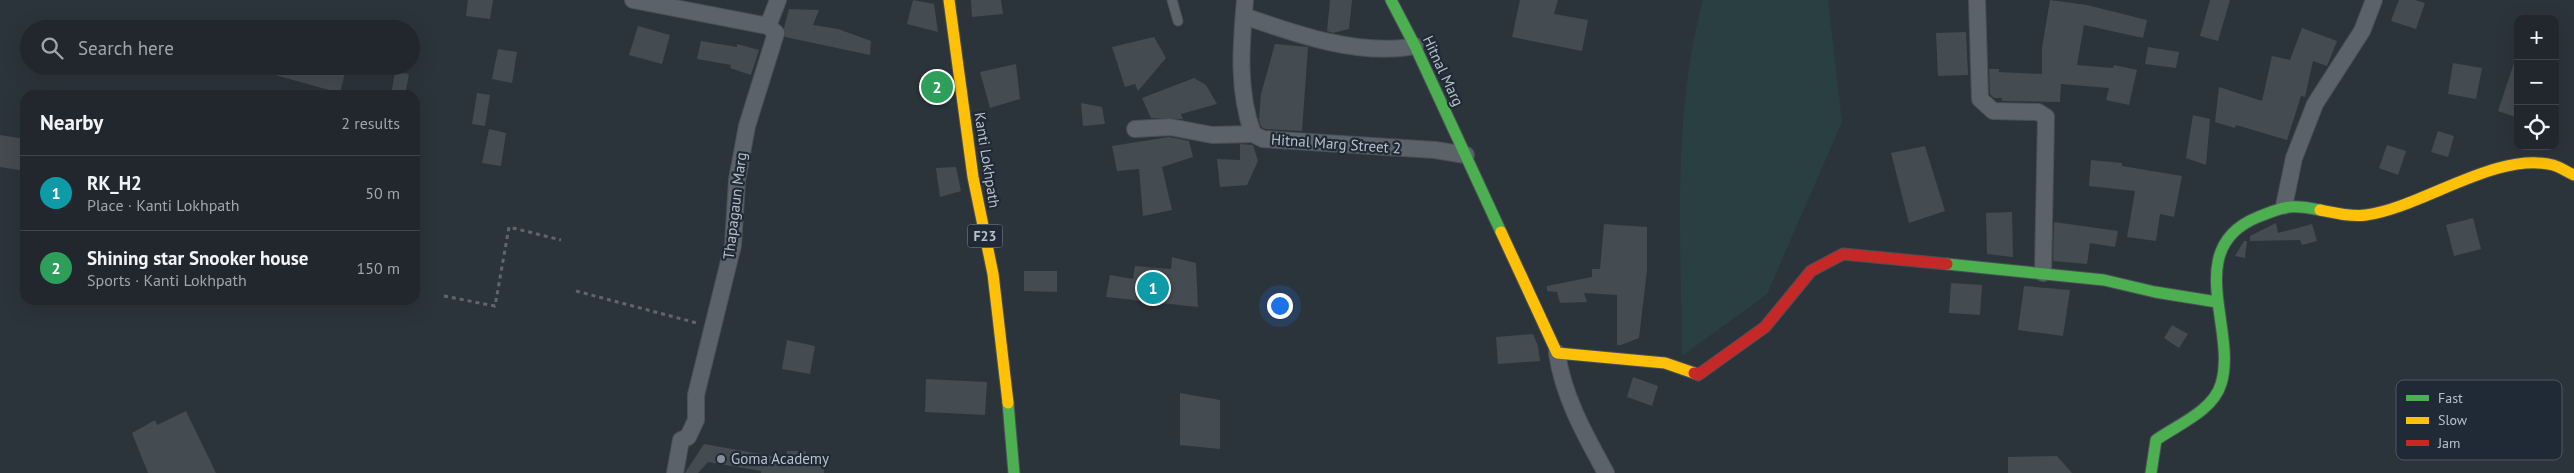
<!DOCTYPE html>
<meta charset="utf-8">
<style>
:root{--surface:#21272c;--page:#2d3338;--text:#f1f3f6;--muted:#a2a5a9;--line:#3e4448;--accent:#95b2f1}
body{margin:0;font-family:"PT Sans",sans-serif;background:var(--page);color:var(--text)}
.controls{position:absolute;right:15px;top:15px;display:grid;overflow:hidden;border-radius:10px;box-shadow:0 5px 20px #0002}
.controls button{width:45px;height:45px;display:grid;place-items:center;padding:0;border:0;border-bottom:1px solid var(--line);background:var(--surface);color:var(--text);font:25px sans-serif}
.you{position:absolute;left:1279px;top:305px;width:18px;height:18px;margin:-12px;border:4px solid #fff;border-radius:50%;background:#1a73e8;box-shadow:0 0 0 8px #1a73e833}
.badge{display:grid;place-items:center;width:32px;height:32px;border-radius:50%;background:var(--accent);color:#fff;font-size:16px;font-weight:700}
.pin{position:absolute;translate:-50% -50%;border:2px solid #fff;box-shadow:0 1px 5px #0006}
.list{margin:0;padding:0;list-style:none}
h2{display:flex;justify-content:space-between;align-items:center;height:65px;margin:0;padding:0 20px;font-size:21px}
h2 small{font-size:16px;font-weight:400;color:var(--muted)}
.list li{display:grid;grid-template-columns:32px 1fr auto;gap:15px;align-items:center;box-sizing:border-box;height:75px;padding:0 20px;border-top:1px solid var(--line)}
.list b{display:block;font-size:19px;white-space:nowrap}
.list p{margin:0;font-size:16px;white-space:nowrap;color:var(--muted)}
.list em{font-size:16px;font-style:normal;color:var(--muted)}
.icon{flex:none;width:28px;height:28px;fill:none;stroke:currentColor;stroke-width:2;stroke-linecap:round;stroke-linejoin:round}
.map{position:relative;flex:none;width:2574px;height:473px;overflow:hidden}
.search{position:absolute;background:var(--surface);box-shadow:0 5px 20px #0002;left:20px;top:20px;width:400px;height:55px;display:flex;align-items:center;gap:12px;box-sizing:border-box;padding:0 18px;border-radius:28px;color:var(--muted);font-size:19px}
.panel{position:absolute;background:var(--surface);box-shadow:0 5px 20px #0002;left:20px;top:90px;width:400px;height:215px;border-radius:15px}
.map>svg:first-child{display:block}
</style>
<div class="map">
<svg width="2574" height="473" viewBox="0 0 2574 473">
<rect width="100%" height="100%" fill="#2c343b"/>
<g fill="#293f41">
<path d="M1703,0H1828L1842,122L1767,294L1682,356C1681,238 1672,115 1703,0Z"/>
<path d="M921,74H953V105L920,100Z"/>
</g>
<g fill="#444b51">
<path d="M468,0H493L490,19L466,16Z"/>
<path d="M913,0L934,4L938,32L907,24Z"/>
<path d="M971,0H1001L1003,14L972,17Z"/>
<path d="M1330,0H1352L1349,29L1333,33L1327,31Z"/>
<path d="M1520,0H1558L1554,14L1588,20L1582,51L1512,37Z"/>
<path d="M2050,0L2087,5L2147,20L2143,38L2084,25L2077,65L2113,68L2114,65L2137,70L2129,105L2106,100L2109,88L2061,84L2060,102L2002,101V98H1994L1990,94L1989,69H1999V72L2042,74V48Z"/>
<path d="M2210,0H2230L2218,41L2200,36Z"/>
<path d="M2399,0H2415L2425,3L2416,29L2391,21Z"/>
<path d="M789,9L819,10L813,25L838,29L871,41L870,55L785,37L784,28Z"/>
<path d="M638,26L670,35L662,64L629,55Z"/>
<path d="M2302,28L2337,41L2327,66L2313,61L2305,97L2301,96L2287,140L2236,125L2235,128L2215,122L2219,87L2262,101L2272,56L2290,60Z"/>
<path d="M1966,32L1968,75L1938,76L1936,33Z"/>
<path d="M1154,37L1166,58L1138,91L1135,84L1125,87L1112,47Z"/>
<path d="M701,41L737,47V44L759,50L751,75L730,68L731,65L697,59Z"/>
<path d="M1275,44L1308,47L1302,131L1266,129L1261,127L1259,119L1261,94Z"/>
<path d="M2148,47L2179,52L2176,68L2145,64Z"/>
<path d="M498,49L517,52L512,83L492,79Z"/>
<path d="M2515,60L2518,61V118L2498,111Z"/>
<path d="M2453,63L2482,68L2476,99L2448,94Z"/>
<path d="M1016,64L1020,99L990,108L980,72Z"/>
<path d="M264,66H316L345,73L340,93L264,72Z"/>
<path d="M395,72L409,74L405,95H391Z"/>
<path d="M1194,78L1206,85L1217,104L1181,114L1183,119L1151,118L1142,98Z"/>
<path d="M477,93L490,95L485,126L472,124Z"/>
<path d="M1081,103L1102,107L1105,124L1083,126Z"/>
<path d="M2193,115L2210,119L2206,165L2186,158Z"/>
<path d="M489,129L506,133L501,166L482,163Z"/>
<path d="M2438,131L2454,136L2448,157L2431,152Z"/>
<path d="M0,135L25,139V171L0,167Z"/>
<path d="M1169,137L1189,141L1193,157L1162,167L1172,210L1143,216L1139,169L1117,171L1112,146Z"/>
<path d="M1240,144L1253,145L1258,161L1247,185L1220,187L1217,159L1240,160Z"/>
<path d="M2387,145L2406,151L2398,175L2379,168Z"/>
<path d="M1925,146L1945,211L1909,223L1891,153Z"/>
<path d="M2091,160L2122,163V166L2182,176L2174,217L2160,214L2156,241L2127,237L2135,191L2089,186Z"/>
<path d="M956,167L961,191L940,197L936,168Z"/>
<path d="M2012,212L2013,257L1987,254L1986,213Z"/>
<path d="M2473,218L2481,249L2454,256L2446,225Z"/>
<path d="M2054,222L2118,231L2115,247L2090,243L2087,264L2053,261Z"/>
<path d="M2276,223L2278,233L2312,224L2317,241L2302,245L2300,240L2250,241V236Z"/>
<path d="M1604,224L1647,227V270L1639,338L1621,345H1617V295L1584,293L1587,302L1560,303L1557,292L1547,291V286L1592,277V269H1600Z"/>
<path d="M2244,241H2247L2245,258L2235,256Z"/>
<path d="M1172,257L1196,263L1198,307L1106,297L1110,275L1133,279L1135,266L1171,269Z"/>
<path d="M1024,271H1057V292L1024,291Z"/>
<path d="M1951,283L1982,285L1980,315L1949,313Z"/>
<path d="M2024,286L2070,290L2063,336L2018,330Z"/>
<path d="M2172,325L2188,334L2179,348L2164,338Z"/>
<path d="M1533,334L1538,346L1540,361L1498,364L1496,337Z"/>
<path d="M787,340L815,346L810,374L782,369Z"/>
<path d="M1633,377L1658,386L1652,406L1627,397Z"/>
<path d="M926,379L987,382L985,415L925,412Z"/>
<path d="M1180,393L1220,400V449L1180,445Z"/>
<path d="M186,411L216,473H148L132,433L155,420L157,425Z"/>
<path d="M704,444L787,459V451H806V462L824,466V473H761V471L708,462L698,473H685Z"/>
<path d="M2057,456L2072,473H2008V457Z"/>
</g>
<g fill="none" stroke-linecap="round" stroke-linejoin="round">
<g stroke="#4a5055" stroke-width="11">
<path id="lane" d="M1172,0L1178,21"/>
</g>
<g stroke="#4a5055" stroke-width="18">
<g id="street">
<path d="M633,0L768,26"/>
<path d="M1245,0C1241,46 1237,90 1253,134L1263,139L1435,150L1466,155"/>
<path d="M1977,0L1980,99L1993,111L2038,112L2046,117L2043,273"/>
<path d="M1244,16C1295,34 1361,57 1415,46"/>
<path d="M1135,129L1170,127L1212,135L1253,134"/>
<path d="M2284,206L2294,158L2315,104L2362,31L2374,0"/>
<path d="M1557,353C1563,396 1585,435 1606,473"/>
<path d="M675,473L681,440L688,437L696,420V395L733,245L737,180L747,126L776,33L768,26L778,0"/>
</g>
</g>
<g stroke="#4a5055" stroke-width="13">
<g id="fast">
<path d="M1391,0L1415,46L1501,232"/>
<path d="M1947,264L2104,280L2155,292L2217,302"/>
<path d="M1008,403L1014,473"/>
<path d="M2151,473L2156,440C2177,425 2213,411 2221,384C2238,330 2181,248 2258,217C2285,206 2291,204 2320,210"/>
</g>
</g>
<g stroke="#4a5055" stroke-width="13">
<g id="slow">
<path d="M949,0L973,177L993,274L1008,403"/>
<path d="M2320,210C2335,213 2351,217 2366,215C2423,207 2496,151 2553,165C2560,167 2567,172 2574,175"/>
<path d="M1501,232L1557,353L1665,363L1694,373"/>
</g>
</g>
<g stroke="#4a5055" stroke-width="13">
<path id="jam" d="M1694,373L1698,375L1765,327L1811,271L1843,254L1947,264"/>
</g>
<g stroke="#60666c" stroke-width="3" stroke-dasharray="4 4" stroke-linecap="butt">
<path d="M576,291L697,323"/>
<path d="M444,296L495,306L509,227L561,240"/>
</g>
<use href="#lane" stroke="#5c6269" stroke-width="9"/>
<use href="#street" stroke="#5c6269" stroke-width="16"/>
<use href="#fast" stroke="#4caf50" stroke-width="11"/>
<use href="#slow" stroke="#ffc107" stroke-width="11"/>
<use href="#jam" stroke="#c62828" stroke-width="11"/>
</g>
<circle fill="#868f99" stroke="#1f2a36" stroke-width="2" cx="721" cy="459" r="5"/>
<g text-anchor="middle" stroke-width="4.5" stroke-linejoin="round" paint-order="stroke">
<rect fill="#1f2a36" stroke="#89939e" stroke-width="1" x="967.5" y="224.5" width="35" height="23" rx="4"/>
<g font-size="14" font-weight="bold" fill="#b7c0cb">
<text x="985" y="241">F23</text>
</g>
<g font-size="15" fill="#b7c0cb" stroke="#1f2a36">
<text transform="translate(1443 71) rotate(65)" y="5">Hitnal Marg</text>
<text transform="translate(1336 144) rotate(4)" y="5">Hitnal Marg Street 2</text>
<text transform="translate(987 160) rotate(81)" y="5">Kanti Lokhpath</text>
<text transform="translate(735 206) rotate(-83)" y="5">Thapagaun Marg</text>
</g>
<g font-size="15" fill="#b7c0cb" stroke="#1f2a36" text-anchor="start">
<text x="731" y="464">Goma Academy</text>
</g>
</g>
<rect x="2396" y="380" width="166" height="80" rx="8" fill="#1f2a36" stroke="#4d5763" stroke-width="1"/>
<rect x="2406" y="395" width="23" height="6" fill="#4caf50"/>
<rect x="2406" y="417" width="23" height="7" fill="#ffc107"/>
<rect x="2406" y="440" width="23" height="6" fill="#c62828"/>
<g font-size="14" fill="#b7c0cb">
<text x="2438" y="403">Fast</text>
<text x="2438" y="425">Slow</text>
<text x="2438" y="448">Jam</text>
</g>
</svg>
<div class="controls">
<button>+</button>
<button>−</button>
<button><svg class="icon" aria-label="locate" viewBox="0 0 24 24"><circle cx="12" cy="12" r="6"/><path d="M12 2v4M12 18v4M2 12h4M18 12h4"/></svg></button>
</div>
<div class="you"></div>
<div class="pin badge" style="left:1153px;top:288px;background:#0f9aa8">1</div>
<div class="pin badge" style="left:937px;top:87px;background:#2e9e5b">2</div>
<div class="search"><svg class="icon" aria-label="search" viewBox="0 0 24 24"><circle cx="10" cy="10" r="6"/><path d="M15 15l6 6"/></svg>Search here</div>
<section class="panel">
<h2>Nearby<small>2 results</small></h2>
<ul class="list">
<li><span class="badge" style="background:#0f9aa8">1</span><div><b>RK_H2</b><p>Place · Kanti Lokhpath</p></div><em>50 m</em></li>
<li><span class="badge" style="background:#2e9e5b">2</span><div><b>Shining star Snooker house</b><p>Sports · Kanti Lokhpath</p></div><em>150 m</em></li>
</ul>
</section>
</div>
